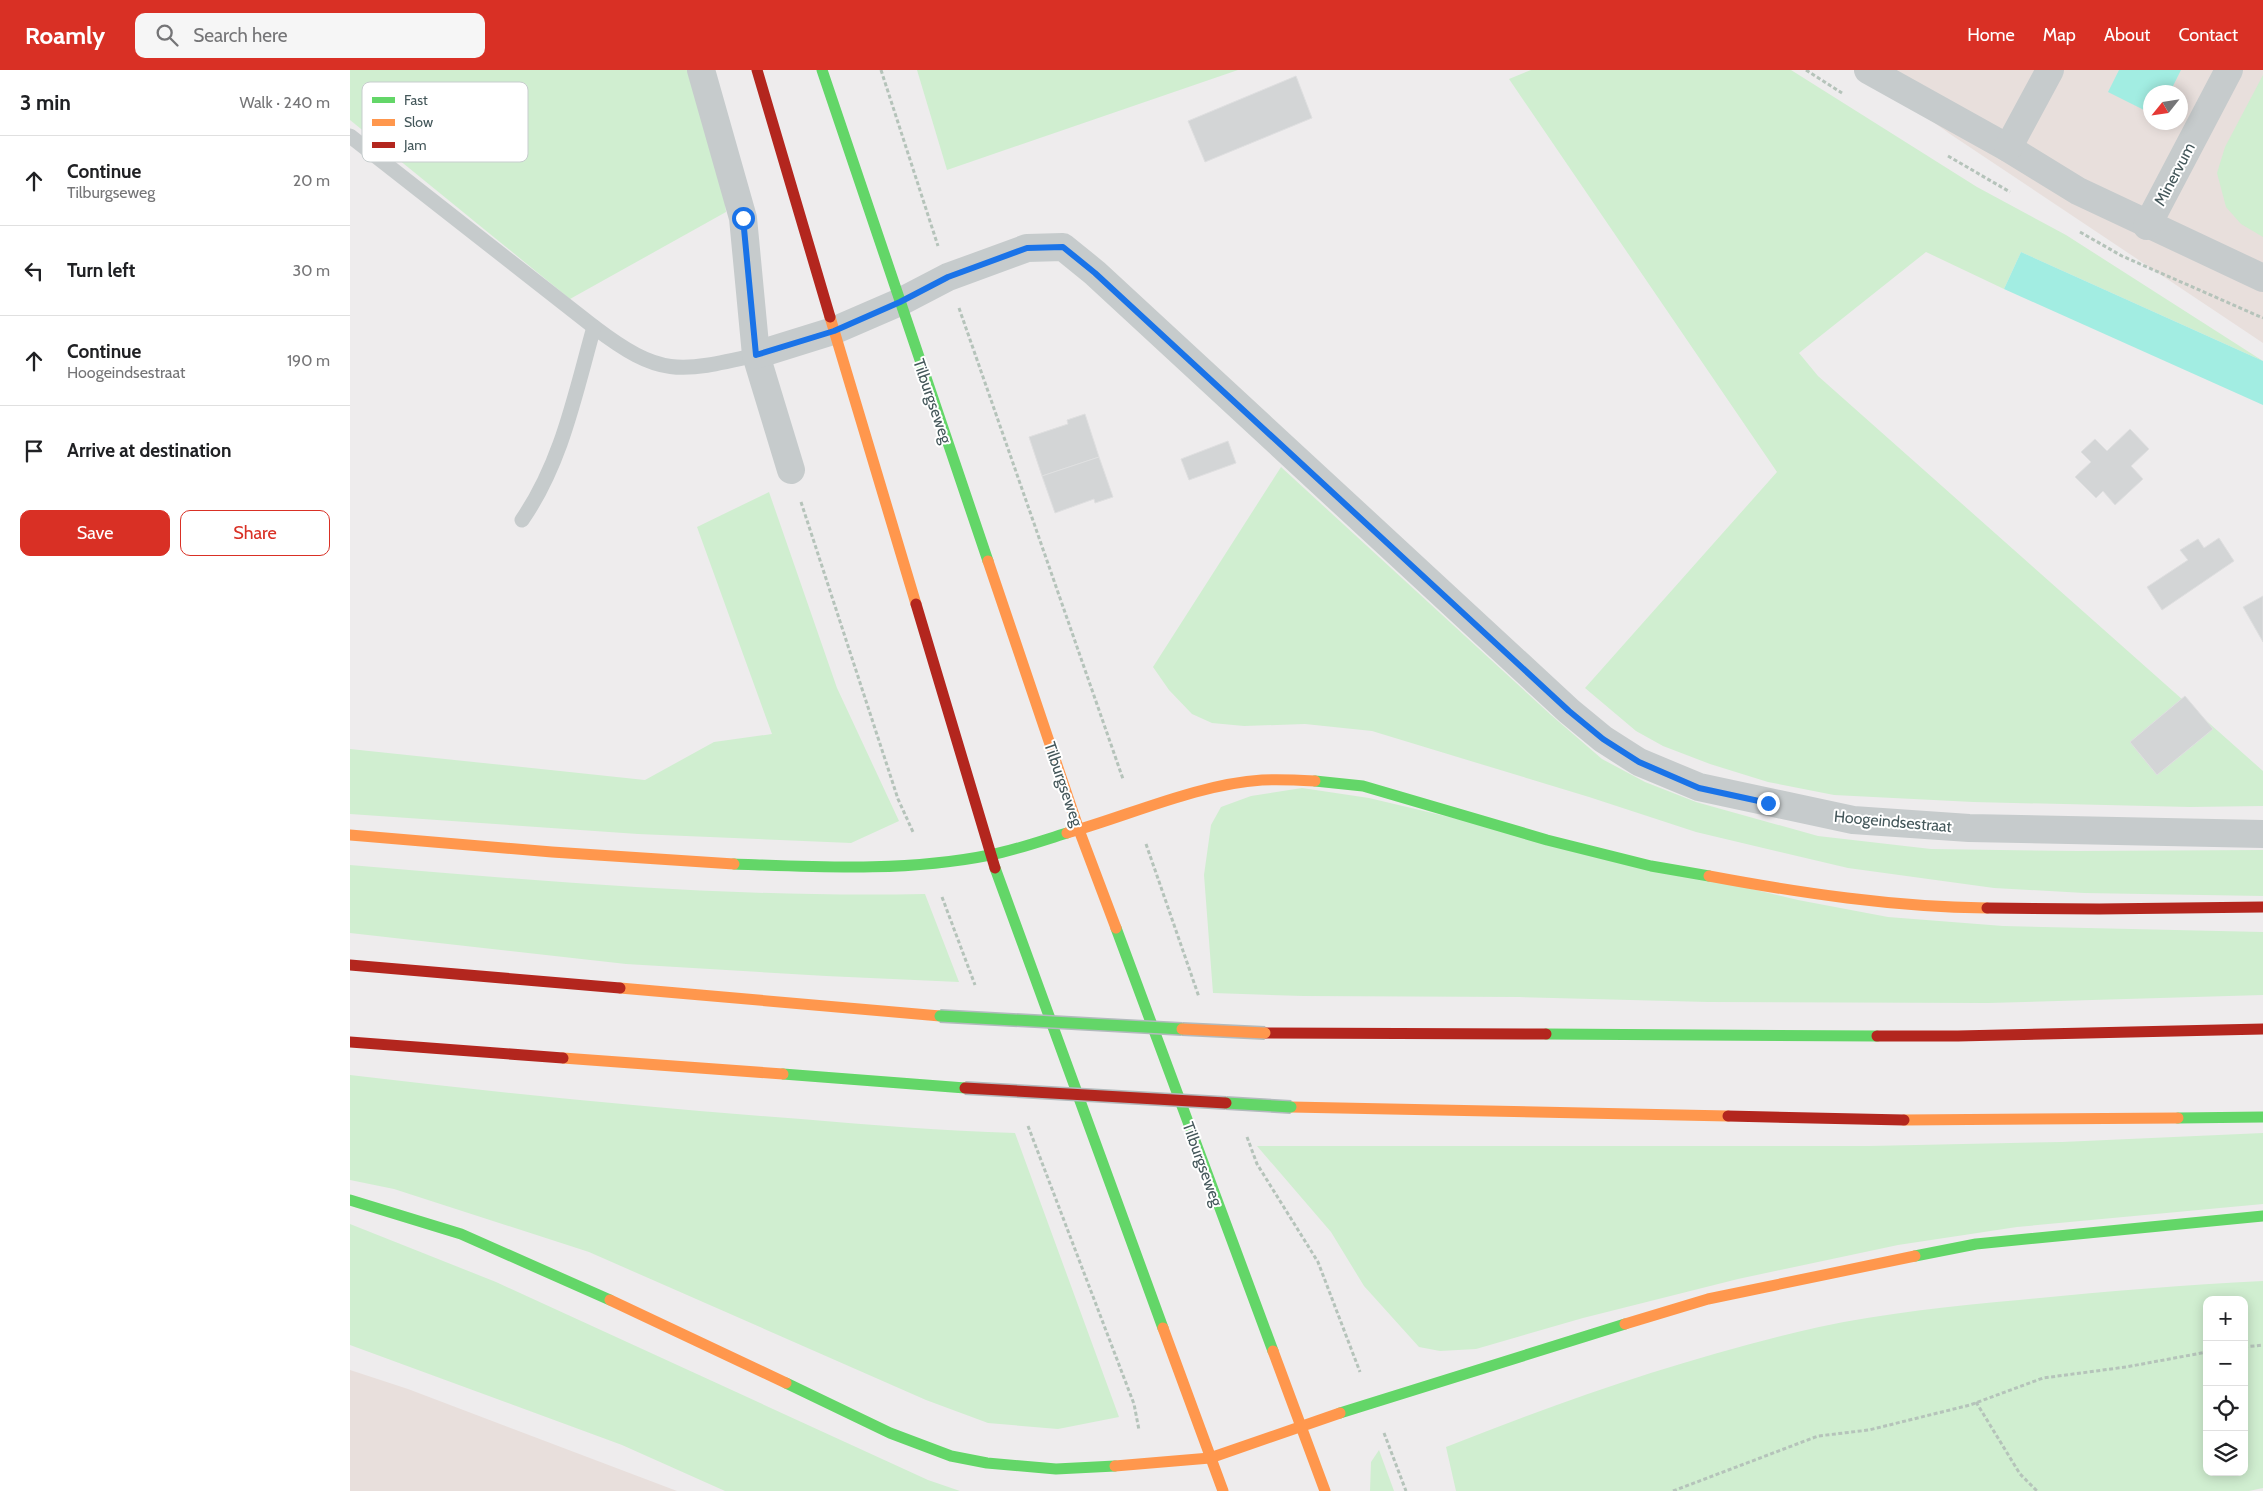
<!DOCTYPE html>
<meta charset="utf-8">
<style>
:root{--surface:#fff;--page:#f6f6f6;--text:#202124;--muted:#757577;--line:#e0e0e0;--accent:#d93025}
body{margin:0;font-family:Cabin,sans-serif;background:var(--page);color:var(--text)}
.controls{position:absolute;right:15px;bottom:15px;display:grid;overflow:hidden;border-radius:10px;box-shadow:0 2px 12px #0003}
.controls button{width:45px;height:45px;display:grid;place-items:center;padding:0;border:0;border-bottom:1px solid var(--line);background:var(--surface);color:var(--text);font:25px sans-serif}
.compass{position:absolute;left:1793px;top:15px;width:45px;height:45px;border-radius:50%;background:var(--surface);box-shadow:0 2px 12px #0003;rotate:240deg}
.stop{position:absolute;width:15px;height:15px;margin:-11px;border:4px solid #1a73e8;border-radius:50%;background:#fff}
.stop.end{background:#1a73e8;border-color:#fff;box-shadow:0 1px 5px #0008}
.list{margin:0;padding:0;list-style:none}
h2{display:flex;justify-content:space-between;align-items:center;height:65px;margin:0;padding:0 20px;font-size:21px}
h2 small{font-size:16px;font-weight:400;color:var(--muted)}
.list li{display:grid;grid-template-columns:32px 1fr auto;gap:15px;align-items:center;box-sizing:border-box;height:90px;padding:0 20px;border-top:1px solid var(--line)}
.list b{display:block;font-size:19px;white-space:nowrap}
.list p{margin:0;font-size:16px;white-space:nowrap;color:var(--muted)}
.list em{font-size:16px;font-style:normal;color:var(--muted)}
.actions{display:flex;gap:10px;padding:15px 20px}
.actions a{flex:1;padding:11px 0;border:1px solid var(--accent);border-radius:10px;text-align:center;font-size:18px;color:var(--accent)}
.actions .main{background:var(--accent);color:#fff}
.icon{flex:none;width:28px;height:28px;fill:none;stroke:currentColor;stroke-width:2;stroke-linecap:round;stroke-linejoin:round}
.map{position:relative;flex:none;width:1913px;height:1421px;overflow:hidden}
header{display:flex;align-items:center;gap:30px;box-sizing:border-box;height:70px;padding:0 25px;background:var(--accent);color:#fff}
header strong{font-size:24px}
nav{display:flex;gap:28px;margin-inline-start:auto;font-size:18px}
.search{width:350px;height:45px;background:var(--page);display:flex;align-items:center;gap:12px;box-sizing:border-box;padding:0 18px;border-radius:10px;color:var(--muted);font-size:19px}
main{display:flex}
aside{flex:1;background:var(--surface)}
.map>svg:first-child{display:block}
</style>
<header>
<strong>Roamly</strong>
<div class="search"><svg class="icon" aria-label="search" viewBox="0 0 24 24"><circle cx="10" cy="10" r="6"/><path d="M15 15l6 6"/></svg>Search here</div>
<nav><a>Home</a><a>Map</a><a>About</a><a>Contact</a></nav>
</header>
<main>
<aside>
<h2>3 min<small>Walk · 240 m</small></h2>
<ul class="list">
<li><svg class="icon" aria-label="ahead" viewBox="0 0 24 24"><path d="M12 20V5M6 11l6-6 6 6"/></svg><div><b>Continue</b><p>Tilburgseweg</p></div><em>20 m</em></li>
<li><svg class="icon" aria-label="left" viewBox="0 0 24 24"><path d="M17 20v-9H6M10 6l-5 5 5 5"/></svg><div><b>Turn left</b></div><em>30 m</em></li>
<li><svg class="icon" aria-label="ahead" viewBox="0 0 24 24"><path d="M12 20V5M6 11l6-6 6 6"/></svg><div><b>Continue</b><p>Hoogeindsestraat</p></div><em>190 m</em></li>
<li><svg class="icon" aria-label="arrive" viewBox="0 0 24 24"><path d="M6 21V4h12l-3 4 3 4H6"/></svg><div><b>Arrive at destination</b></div></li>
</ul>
<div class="actions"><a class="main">Save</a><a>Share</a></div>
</aside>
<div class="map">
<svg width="1913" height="1421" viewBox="0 0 1913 1421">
<rect width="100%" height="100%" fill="#eeeced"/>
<g fill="#e8dfdc" fill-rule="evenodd">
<path d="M1511,0H1913V273L1600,64ZM1800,22H1830V52H1800Z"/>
<path d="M0,1300L58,1319L327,1421H0Z"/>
</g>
<g fill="#d0eed0" fill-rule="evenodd">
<path d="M0,0H343L372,101L376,142L220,229L0,50Z"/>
<path d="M567,0H888L597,100Z"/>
<path d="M1181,0H1441L1627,117L1716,165L1913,291L1671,182L1654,219L1576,182L1449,283L1468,306L1913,701V736L1840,737L1623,732L1484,725L1418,712L1360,694L1313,676L1286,661L1235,618L1427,402L1159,9Z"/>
<path d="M1913,5V167L1891,154L1876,137L1867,103L1875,77Z"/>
<path d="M931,397L1201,645L1252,689L1295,712L1346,732L1468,766L1581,779L1727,781L1913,780V826L1734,823L1644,818L1498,798L1346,762L1239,727L1022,661L955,654L894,656L862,653L842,644L819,620L803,597Z"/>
<path d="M419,422L487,618L549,751L501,773L288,764L0,744V679L295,710L364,672L422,664L347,457Z"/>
<path d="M952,718L1019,728L1448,830L1538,847L1653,856L1913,862V925L1638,933L1358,932L1169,927L953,926L863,923L854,805L861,755L871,737L901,726Z"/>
<path d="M0,795C191,811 383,828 575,824L609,912L476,906L276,894L0,863Z"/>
<path d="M0,1005C150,1023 300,1038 451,1049C522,1055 593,1061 665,1063L769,1347L708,1359L638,1353L576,1330L239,1182L44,1119L0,1110Z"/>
<path d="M1913,1063V1134L1667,1157L1548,1175L1388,1209L1233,1248L1126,1279L1090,1281L1069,1277L1014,1216L981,1162L907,1076H1519L1712,1072Z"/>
<path d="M0,1154L146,1212L578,1410L610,1421H375L272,1375L0,1275Z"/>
<path d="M1913,1211V1418L1899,1421H1106L1096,1377C1217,1329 1341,1286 1469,1257C1535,1243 1602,1236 1669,1230C1750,1222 1832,1215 1913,1211ZM1857,1230H1894V1402H1857Z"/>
<path d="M1029,1380L1044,1421H1020L1021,1392Z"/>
</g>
<g fill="#a2ede2">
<path d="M1769,0H1831L1820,22H1800V43L1758,22Z"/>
<path d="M1671,182L1913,291V335L1654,219Z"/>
</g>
<g fill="#d3d5d6" stroke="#dfdfe0">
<path d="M946,6L962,48L855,92L838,51Z"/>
<path d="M735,344L749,387L692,406L679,367L718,354L717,350Z"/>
<path d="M1780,359L1799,379L1781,396L1793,409L1765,435L1753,421L1746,428L1725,407L1741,392L1731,382L1745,369L1757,381Z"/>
<path d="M878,371L886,393L839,410L831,389Z"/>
<path d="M749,387L763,427L745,433L744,429L705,443L692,406Z"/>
<path d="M1869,468L1884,491L1812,540L1797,517L1838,490L1830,480L1848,469L1854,478Z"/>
<path d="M1913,526V572L1893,537Z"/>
<path d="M1835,626L1863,659L1807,705L1780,672Z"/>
</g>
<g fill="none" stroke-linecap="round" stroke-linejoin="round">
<g stroke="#b5c3ba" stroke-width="3" stroke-dasharray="4 2.5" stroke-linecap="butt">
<path d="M531,0L588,176"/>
<path d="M1456,0L1492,23"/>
<path d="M1598,86L1660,122"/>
<path d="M1730,162L1772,186L1913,248"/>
<path d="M609,238L773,709"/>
<path d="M451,432L548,729L563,762"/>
<path d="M796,774L849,927"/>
<path d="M592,827L625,915"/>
<path d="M678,1056L784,1334L789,1360"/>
<path d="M897,1067L907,1094L968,1192L1010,1302"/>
<path d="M1894,1277L1913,1275"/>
<path d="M1626,1332L1670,1404L1687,1421"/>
<path d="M1034,1363L1056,1421"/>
<path d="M1323,1421L1468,1366L1519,1360L1620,1335L1693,1308L1776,1297L1857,1282"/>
</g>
<g stroke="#c6cbcc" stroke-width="15">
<path d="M0,66L244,257C310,307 328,303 406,285"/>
<path d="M172,450C212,392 225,324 244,257"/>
</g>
<g stroke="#c6cbcc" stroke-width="28">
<path d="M351,0L393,148L406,285L441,400"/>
<path d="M1518,0L1658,78L1728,121L1913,208"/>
<path d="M1658,78L1700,0"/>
<path d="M1797,156L1879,0"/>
<path d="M406,285L483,261L550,232L598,207L677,178L713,177L745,203L1219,641L1253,669L1289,692L1349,717L1503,750L1619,758L1913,764"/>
</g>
<g stroke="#63d668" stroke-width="11">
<path d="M472,0L638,491"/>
<path d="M965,711L1013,716L1197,770L1301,796L1359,806"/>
<path d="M384,794C469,797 556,802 640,785C666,780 691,771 717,763"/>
<path d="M645,798L813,1258"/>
<path d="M766,858L923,1281"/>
<path d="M1196,964L1527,966"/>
<path d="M433,1004L615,1018"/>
<path d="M1828,1048L1913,1047"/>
<path d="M0,1130L111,1164L260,1230"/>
<path d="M1565,1186L1626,1174L1913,1146"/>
<path d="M436,1313L540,1363L601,1386L637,1393L706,1399L765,1396"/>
<path d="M990,1343L1275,1254"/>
</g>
<g stroke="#ff974d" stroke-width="11">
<path d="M480,247L566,534"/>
<path d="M638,491L729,760L766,858"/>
<path d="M717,763C778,746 848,714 912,710C929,709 948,710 965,711"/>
<path d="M0,765L202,782L384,794"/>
<path d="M1359,806C1450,823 1544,837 1637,838"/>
<path d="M270,918L590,946"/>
<path d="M213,988L433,1004"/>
<path d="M941,1037L1378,1046"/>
<path d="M1554,1050L1828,1048"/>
<path d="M260,1230L436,1313"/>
<path d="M1275,1254L1358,1229L1565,1186"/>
<path d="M813,1258L873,1421"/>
<path d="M923,1281L975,1421"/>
<path d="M765,1396L860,1388L990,1343"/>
</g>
<g stroke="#b3261e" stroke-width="11">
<path d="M407,0L480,247"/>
<path d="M566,534L645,798"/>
<path d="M1637,838L1749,839L1913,837"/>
<path d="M0,895L270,918"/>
<path d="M915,963L1196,964"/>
<path d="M1527,966H1608L1913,959"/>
<path d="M0,972L213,988"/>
<path d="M1378,1046L1554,1050"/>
</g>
<g stroke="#b2babd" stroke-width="14" stroke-linecap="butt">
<g id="fast-bridge">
<path d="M590,946L832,959"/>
<path d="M876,1033L941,1037"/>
</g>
</g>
<g stroke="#b2babd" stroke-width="14" stroke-linecap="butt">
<path id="slow-bridge" d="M832,959L915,963"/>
</g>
<g stroke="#b2babd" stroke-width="14" stroke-linecap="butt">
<path id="jam-bridge" d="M615,1018L876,1033"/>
</g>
<use href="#fast-bridge" stroke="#63d668" stroke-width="11"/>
<use href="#slow-bridge" stroke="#ff974d" stroke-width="11"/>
<use href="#jam-bridge" stroke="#b3261e" stroke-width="11"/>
</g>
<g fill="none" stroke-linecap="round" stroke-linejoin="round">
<path stroke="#1a73e8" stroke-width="6" d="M393,148L406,285L484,261L550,232L598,207L677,178L713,177L745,203L1219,641L1253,669L1289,692L1349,718L1418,733"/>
</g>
<g text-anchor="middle" stroke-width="4" stroke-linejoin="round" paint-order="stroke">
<g font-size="16" fill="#44575a" stroke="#fff">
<text transform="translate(1824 104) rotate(-62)" y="6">Minervum</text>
<text transform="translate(583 331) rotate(71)" y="6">Tilburgseweg</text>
<text transform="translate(714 714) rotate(71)" y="6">Tilburgseweg</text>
<text transform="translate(1543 751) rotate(5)" y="6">Hoogeindsestraat</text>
<text transform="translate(853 1094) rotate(70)" y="6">Tilburgseweg</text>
</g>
</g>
<rect x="12" y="12" width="166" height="80" rx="8" fill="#fff" stroke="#c7cdce" stroke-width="1"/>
<rect x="22" y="27" width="23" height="6" fill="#63d668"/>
<rect x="22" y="49" width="23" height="7" fill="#ff974d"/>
<rect x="22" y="72" width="23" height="6" fill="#b3261e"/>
<g font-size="14" fill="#44575a">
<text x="54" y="35">Fast</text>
<text x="54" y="57">Slow</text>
<text x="54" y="80">Jam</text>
</g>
</svg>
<div class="controls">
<button>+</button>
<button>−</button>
<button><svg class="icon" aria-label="locate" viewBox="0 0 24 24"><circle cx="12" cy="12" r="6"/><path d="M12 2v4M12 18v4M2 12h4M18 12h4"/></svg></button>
<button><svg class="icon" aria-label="layers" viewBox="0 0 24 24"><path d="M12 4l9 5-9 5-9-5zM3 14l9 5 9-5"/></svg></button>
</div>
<svg class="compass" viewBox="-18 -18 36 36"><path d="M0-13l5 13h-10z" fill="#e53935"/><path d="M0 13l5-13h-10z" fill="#757577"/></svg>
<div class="stop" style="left:393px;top:148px"></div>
<div class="stop end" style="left:1418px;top:733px"></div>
</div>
</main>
